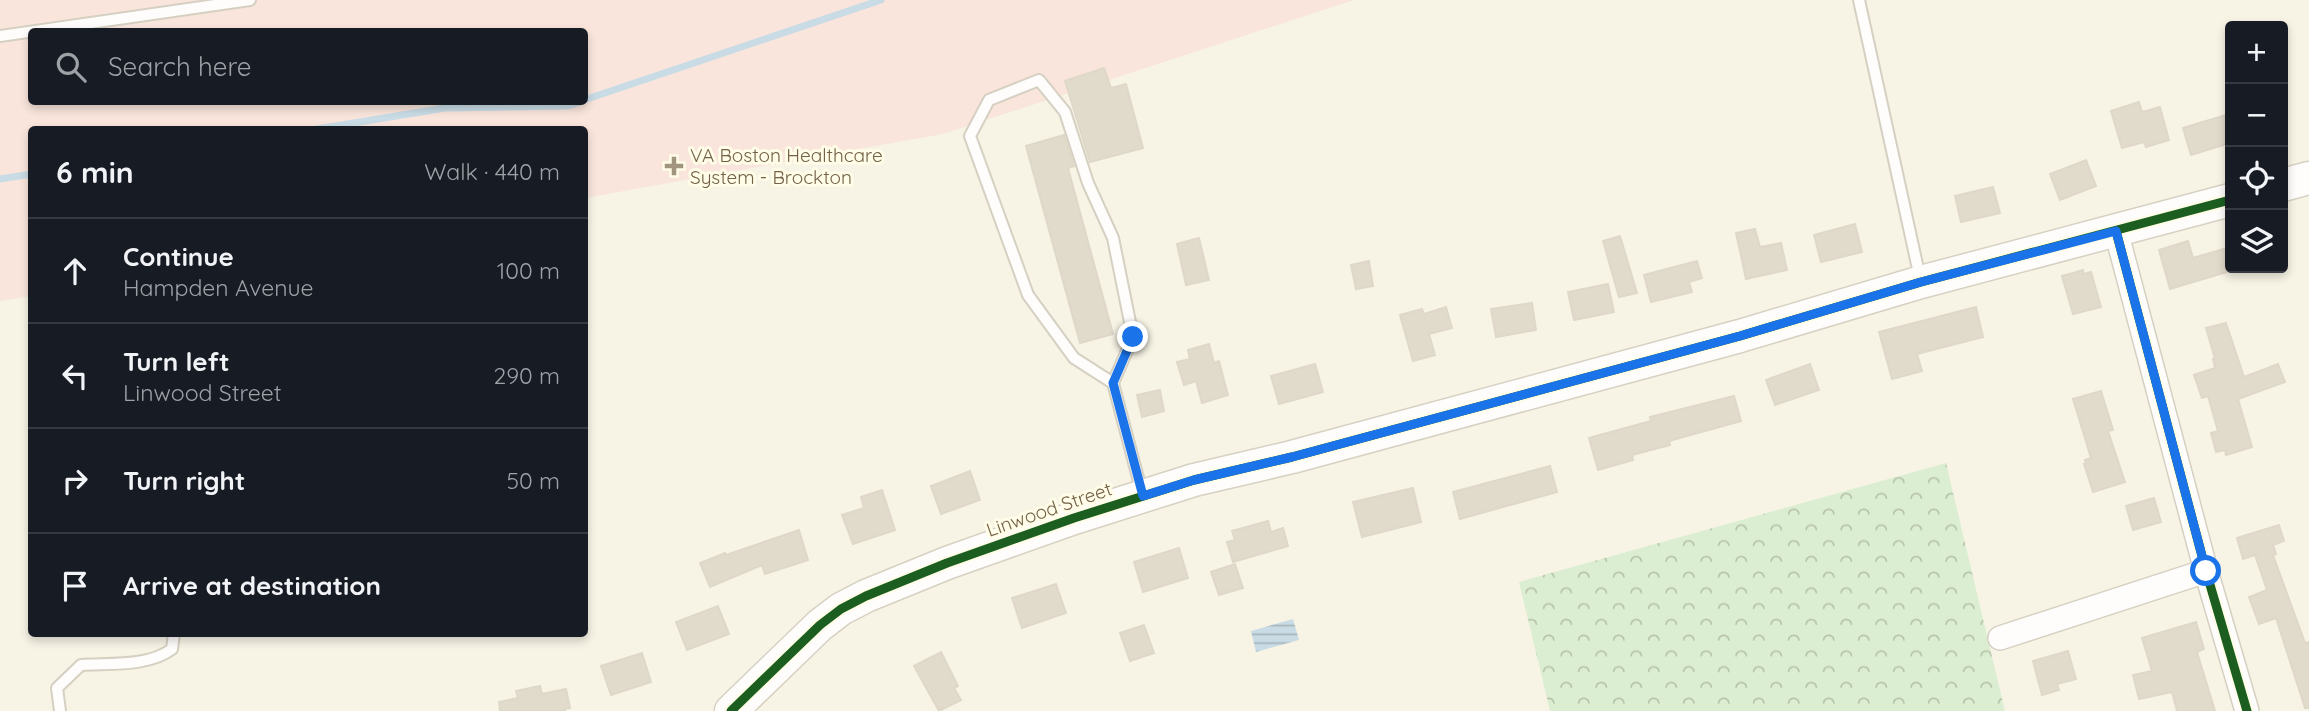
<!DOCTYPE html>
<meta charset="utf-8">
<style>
:root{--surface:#171b24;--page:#20242c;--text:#f1f3f6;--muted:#9ea1a6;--line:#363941}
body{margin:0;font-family:Quicksand,sans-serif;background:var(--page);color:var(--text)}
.controls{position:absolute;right:21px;top:21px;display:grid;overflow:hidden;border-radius:7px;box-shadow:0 4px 10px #0003}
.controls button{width:63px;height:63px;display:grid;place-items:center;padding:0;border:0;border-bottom:2px solid var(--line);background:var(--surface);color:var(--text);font:35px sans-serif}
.stop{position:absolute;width:21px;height:21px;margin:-16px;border:5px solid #1a73e8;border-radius:50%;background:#fff}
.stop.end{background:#1a73e8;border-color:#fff;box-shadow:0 2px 7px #0008}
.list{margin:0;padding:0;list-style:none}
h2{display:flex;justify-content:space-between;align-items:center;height:91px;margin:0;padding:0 28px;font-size:30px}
h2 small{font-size:23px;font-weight:400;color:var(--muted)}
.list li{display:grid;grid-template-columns:46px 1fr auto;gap:21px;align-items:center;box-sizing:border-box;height:105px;padding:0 28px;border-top:2px solid var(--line)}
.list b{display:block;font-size:26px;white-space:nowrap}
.list p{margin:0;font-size:23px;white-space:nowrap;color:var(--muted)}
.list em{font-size:23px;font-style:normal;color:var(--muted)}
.icon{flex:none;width:38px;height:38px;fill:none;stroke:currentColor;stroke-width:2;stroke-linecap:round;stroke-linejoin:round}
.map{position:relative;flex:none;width:2309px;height:711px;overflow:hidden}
.search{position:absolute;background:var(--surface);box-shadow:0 4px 10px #0003;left:28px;top:28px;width:560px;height:77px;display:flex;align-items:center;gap:18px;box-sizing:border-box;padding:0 24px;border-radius:7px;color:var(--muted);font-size:26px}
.panel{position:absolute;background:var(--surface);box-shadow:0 4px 10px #0003;left:28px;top:126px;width:560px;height:511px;border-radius:7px}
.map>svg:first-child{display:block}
</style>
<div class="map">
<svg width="2309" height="711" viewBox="0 0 2309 711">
<defs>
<pattern id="forest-crowns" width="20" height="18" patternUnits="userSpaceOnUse" patternTransform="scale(1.75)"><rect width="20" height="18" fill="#dceed1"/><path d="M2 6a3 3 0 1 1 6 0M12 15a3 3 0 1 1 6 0" fill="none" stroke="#b7c4ab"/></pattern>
<pattern id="water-rules" width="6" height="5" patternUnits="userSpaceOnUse" patternTransform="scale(1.75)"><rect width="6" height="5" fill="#c9dce6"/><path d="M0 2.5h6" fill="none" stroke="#a8b6bc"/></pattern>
</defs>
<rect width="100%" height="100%" fill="#f7f4e6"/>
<path fill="#f9e5dc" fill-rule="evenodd" d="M0,0H1354L943,134L585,198L584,130H32L31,296L0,301ZM32,32H584V102H32Z"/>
<path fill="url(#forest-crowns)" d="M1946,463L2005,711H1550L1519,582Z"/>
<path fill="url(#water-rules)" d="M1293,619L1299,640L1256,652L1251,631Z"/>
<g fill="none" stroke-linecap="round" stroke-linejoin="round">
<g stroke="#c9dce6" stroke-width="7">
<path d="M584,100L881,0"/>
<path d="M311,130L445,108L568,106L580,102"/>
<path d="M0,179L32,174"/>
</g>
</g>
<g fill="#e0dbcb" stroke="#dfd8c8" stroke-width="2">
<path d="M1104,68L1111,88L1126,84L1143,148L1090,162L1065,81Z"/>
<path d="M2139,102L2142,112L2160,107L2169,140L2146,147L2144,142L2122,148L2111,111Z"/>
<path d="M2226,115L2230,130V143L2191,155L2183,128Z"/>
<path d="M1064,135L1074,166L1068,168L1113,334L1080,343L1026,146Z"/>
<path d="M2086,160L2096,186L2060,200L2050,174Z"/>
<path d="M1993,187L2000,213L1961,222L1955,196Z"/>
<path d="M1855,224L1862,252L1821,262L1814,235Z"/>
<path d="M1755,229L1760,247L1781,243L1787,270L1746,279L1736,233Z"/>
<path d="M1620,236L1637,293L1619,297L1603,241Z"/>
<path d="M1199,238L1209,280L1186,285L1177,244Z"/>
<path d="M2188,241L2193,258L2230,247V271L2170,289L2159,250Z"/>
<path d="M1369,261L1373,286L1356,289L1351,265Z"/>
<path d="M1697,261L1702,278L1689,282L1692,292L1651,302L1644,275Z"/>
<path d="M2083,270V274L2091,272L2101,307L2073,314L2062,276Z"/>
<path d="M1608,284L1614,312L1574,320L1568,292Z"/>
<path d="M1532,303L1536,330L1496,337L1491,309Z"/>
<path d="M1446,307L1452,328L1429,334L1435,355L1413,361L1400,315L1422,309L1424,314Z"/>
<path d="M1976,307L1983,337L1917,354L1922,371L1892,379L1879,332Z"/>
<path d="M2226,323L2244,377L2278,364L2285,382L2238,399L2252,447L2226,455L2225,450L2216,452L2211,433L2218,431L2208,396L2202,398L2194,375L2215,368L2213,359H2215L2206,328Z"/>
<path d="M1209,344L1214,363L1219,361L1228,395L1202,403L1196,381L1184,385L1177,362L1190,359L1188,350Z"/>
<path d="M1315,364L1323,392L1279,404L1271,376Z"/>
<path d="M1810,364L1819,390L1775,405L1766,380Z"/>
<path d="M1160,390L1164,411L1142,417L1137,395Z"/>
<path d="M2101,391L2113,430L2108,431L2125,482L2093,492L2084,464H2086L2085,460L2091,458L2073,399Z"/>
<path d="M1734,396L1741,421L1669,441L1670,445L1632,455L1633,460L1598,470L1589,438L1651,421L1650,417Z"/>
<path d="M1550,466L1557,492L1460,519L1453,492Z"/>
<path d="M970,471L980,500L941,514L931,486Z"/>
<path d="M1413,488L1421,522L1362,537L1353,502Z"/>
<path d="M882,490L895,530L853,544L842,515L864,508L861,497Z"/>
<path d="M2154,498L2161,522L2133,530L2126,506Z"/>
<path d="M1268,521L1271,532L1283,528L1288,546L1233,562L1227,542L1235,540L1232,531Z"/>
<path d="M2279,525L2284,541L2273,545L2276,554L2273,555L2305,643L2309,642V708H2305L2276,618L2259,624L2249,597L2267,590L2255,555L2243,559L2237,538Z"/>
<path d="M799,530L808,560L765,574L762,565L710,587L700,563L725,553L726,555Z"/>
<path d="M1179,548L1188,578L1143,592L1134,562Z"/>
<path d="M1235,564L1243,588L1219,595L1211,572Z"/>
<path d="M1056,584L1066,613L1022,628L1012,598Z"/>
<path d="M718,606L729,634L687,650L676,622Z"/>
<path d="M2196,622L2204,649L2197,652L2215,711H2177L2172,692L2139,699L2133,675L2152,671L2142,638Z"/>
<path d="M1144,625L1154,653L1130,661L1120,633Z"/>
<path d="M2068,651L2076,679L2057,684L2059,690L2042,695L2033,661Z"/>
<path d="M941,652L958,686L954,688L961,700L939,711L914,666Z"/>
<path d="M642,653L651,682L611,695L601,666Z"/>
<path d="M540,686L542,694L566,689L570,708L565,709V711H500L499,702L518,698L516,691Z"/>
</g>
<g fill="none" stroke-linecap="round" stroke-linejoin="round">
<g stroke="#d5d0c2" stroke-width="14">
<g id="lane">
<path d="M1859,0L1920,278"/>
<path d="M0,36L250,0"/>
<path d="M1113,383L1133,337L1113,238L1088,183L1065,112L1039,80L989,100L970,136L1028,295L1074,358L1113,383L1142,493"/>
<path d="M60,711L57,688L81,665C110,663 148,667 172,649L174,634"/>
</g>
</g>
<g stroke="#d5d0c2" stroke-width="26">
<g id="street">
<path d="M2116,231L2206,571L2247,711"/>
<path d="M2000,638L2206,571"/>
</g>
</g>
<g stroke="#d7d1c3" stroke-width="35">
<g id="secondary">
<path d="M2283,185L2309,178"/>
<path d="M731,711L820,625L841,609L866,596L947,563L1074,518L1194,480L1292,457L1740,336L1921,282L2230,200"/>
</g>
</g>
<use href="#lane" stroke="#fefdfb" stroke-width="10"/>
<use href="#street" stroke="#fefdfb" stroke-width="23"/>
<use href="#secondary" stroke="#fefdfb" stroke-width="32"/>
<g stroke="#fffce7" stroke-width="13">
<g id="cycleway">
<path d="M2116,231L2206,571L2247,711"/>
<path d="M731,711L820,625L841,609L866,596L947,563L1074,518L1194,480L1292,457L1740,336L1921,282L2230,200"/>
</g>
</g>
<use href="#cycleway" stroke="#1b5e20" stroke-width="9"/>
</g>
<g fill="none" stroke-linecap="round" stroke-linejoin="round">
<path stroke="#1a73e8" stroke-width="9" d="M1133,337L1113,383L1143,496L1194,480L1292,457L1740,336L1921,282L2116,231L2206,571"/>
</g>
<path fill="#a1957f" stroke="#fffce7" stroke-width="2.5" d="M670.5 155.5h7v7h7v7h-7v7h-7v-7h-7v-7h7z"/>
<g text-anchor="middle" stroke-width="6" stroke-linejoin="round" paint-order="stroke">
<g font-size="19" fill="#736247" stroke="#fffce7" text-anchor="start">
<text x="690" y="162">VA Boston Healthcare<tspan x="690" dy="22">System - Brockton</tspan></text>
</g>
<g font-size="19" fill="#736247" stroke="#fffce7">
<text transform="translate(1049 509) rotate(-19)" y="7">Linwood Street</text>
</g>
</g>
</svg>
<div class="controls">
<button>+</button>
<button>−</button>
<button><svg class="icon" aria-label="locate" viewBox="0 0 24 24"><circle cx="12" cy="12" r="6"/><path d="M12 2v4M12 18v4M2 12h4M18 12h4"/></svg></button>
<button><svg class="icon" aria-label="layers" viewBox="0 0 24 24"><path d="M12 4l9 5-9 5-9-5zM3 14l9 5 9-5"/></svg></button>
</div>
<div class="stop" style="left:2206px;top:571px"></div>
<div class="stop end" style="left:1133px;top:337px"></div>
<div class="search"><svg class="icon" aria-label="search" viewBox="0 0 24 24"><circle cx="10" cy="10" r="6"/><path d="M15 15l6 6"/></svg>Search here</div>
<section class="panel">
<h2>6 min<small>Walk · 440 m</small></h2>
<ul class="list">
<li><svg class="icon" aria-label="ahead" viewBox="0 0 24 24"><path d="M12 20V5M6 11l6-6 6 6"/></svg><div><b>Continue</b><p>Hampden Avenue</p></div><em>100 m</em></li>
<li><svg class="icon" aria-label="left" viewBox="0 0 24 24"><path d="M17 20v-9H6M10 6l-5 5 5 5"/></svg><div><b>Turn left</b><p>Linwood Street</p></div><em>290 m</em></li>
<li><svg class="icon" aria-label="right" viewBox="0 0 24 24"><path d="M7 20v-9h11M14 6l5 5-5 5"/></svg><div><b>Turn right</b></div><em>50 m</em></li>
<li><svg class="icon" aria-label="arrive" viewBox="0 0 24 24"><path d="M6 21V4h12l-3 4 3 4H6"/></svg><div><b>Arrive at destination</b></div></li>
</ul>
</section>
</div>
